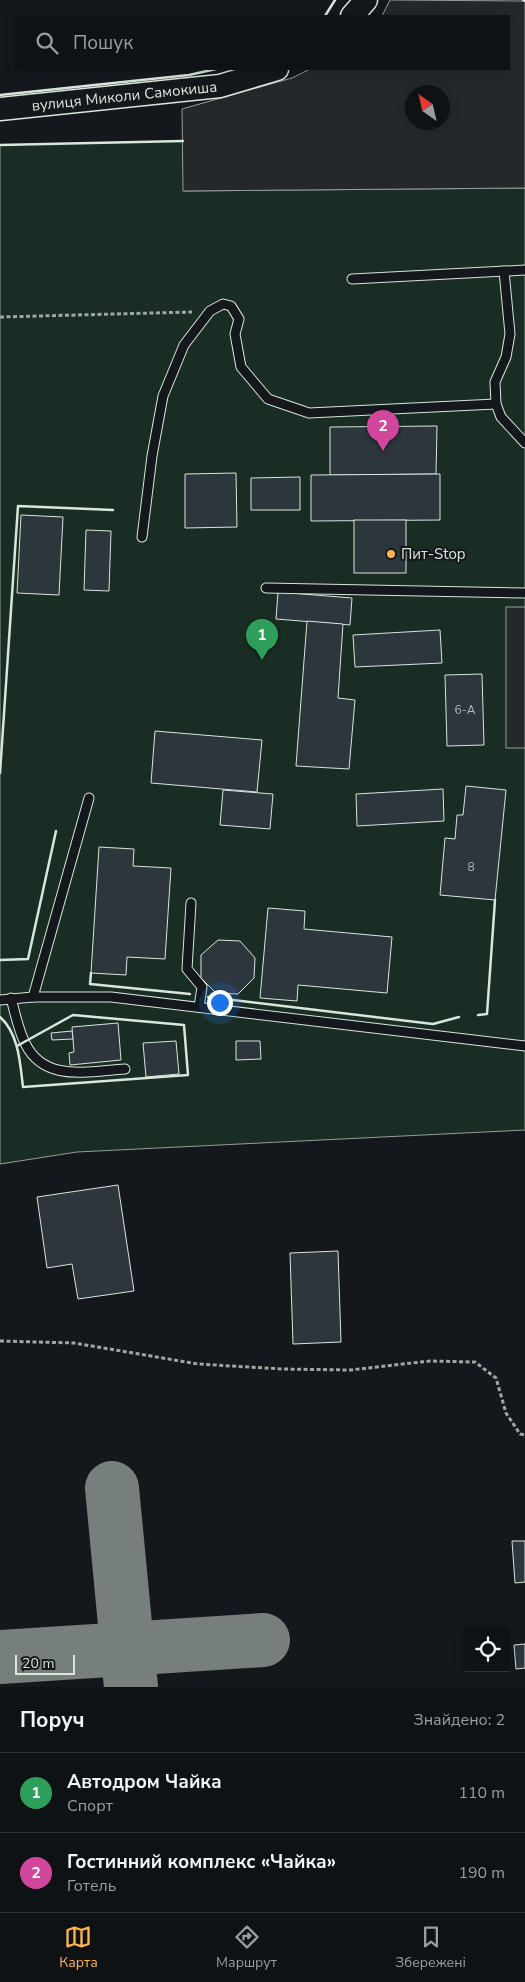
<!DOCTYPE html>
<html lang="uk">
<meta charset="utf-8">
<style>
:root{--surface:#0f1215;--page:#181b1e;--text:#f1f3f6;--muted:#9b9ea0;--line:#2f3234;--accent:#ffb74d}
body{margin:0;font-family:"Nunito Sans",sans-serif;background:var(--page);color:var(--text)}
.controls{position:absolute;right:15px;bottom:15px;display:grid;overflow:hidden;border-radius:0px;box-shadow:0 2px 12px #0003}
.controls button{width:45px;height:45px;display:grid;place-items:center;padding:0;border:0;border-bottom:1px solid var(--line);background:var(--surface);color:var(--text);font:25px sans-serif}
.compass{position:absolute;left:405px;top:85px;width:45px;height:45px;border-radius:50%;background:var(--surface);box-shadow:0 2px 12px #0003;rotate:326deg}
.scale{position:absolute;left:15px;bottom:12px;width:60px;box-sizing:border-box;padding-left:5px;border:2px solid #d8e6dc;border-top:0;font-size:14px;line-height:18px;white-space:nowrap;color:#d8e6dc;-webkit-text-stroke:4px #14181c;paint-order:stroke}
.you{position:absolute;left:219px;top:1002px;width:18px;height:18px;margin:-12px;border:4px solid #fff;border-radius:50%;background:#1a73e8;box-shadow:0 0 0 8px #1a73e833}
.badge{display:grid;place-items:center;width:32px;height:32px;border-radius:50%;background:var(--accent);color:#fff;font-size:16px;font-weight:700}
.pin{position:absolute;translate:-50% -41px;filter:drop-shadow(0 1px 2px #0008)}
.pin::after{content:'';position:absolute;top:26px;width:18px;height:15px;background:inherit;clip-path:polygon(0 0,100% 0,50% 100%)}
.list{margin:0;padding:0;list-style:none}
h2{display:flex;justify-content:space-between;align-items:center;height:65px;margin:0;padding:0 20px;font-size:21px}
h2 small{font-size:16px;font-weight:400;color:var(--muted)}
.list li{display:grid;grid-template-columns:32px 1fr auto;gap:15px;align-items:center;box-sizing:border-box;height:80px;padding:0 20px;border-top:1px solid var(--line)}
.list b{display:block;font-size:19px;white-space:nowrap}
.list p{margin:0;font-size:16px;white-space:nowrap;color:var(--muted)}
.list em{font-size:16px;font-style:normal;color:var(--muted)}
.icon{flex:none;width:28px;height:28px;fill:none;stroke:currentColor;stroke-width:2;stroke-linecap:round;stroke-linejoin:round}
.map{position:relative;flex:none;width:525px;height:1687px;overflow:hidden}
.search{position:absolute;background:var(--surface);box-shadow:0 2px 12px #0003;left:15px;right:15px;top:15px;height:55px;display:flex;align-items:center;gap:12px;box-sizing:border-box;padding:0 18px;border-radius:0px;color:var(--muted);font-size:19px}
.sheet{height:225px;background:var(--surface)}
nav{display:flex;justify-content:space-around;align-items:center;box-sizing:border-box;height:70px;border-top:1px solid var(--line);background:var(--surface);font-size:14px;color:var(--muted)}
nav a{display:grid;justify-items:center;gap:2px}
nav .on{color:var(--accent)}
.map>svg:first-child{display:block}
</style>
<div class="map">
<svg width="525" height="1687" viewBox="0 0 525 1687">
<rect width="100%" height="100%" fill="#14181c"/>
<path fill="#1a2d24" stroke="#939e99" d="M183,141L184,191L525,188V1130L77,1152L0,1164V145Z"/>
<g fill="#24282b" stroke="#939e99" fill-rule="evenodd">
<path d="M390,0L525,1V188L183,191L182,109L292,78L310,69H509V16H382ZM412,92H442V122H412Z"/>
<rect x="506" y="607" width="19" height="141"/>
</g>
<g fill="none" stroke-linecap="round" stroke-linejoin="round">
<g stroke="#767f7c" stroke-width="54">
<path d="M112,1488L131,1687"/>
<path d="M0,1657L263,1640"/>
</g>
</g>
<g fill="#2c363c" stroke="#d8e6dc">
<path d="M437,426L436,474L330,475V427Z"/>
<path d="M236,473L237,527L185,528V474Z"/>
<path d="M440,474V520L311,521V475Z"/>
<path d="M300,477V510H251V478Z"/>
<path d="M21,515L63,517L59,595L17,593Z"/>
<rect x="354" y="520" width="52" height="53"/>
<path d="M86,530L111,531L109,591L84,590Z"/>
<path d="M278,592L352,598L350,625L276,619Z"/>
<path d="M307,621L343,624L338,698L355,700L349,769L296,766Z"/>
<path d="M440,630L442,663L355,667L353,635Z"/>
<path d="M482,674L484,745L447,746L445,675Z"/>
<path d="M155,731L262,740L257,792L151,783Z"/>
<path d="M466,786L506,790L495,900L440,895L445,838L455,839L457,815H463Z"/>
<path d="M443,789L444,821L357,826L356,794Z"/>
<path d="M223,790L273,794L270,829L220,825Z"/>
<path d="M99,847L134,849L133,866L171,868L165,959L127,957L126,975L91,973Z"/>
<path d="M268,908L305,911L304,929L392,937L387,993L298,985L297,1001L260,998Z"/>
<path d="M218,940L240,941L255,958L254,978L238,994L216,993L201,978V955Z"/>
<path d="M118,1023L121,1060L70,1065L69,1053L74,1052L72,1027Z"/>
<path d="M72,1031L73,1039L52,1040L51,1033Z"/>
<path d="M176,1041L179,1074L146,1077L143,1043Z"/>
<path d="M236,1041H260L261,1059L236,1060Z"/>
<path d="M118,1185L134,1291L78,1299L72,1264L47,1268L37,1197Z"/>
<path d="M338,1251L341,1342L293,1344L290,1253Z"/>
<path d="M512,1541H525V1582L515,1583Z"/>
<path d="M525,1644V1668L516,1669L514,1645Z"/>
</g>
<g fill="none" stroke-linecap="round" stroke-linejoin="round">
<g stroke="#d8e6dc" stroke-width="11">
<g id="service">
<path d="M504,271L510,334L506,357L495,382L496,404L501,417L525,443"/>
<path d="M352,279L525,270"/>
<path d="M142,537L152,456L163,396L184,345L210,311L223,304L231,306L239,319L235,334L241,367L268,399L309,413L496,404"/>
<path d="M266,588L525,593"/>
<path d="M191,903L187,969L202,987L199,1007"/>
<path d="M33,997L89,798"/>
<path d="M11,998C15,1013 18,1029 25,1043C44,1083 88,1071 125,1069"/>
<path d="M0,1000L33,997H111L525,1046"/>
</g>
</g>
<g stroke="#d8e6dc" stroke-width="25">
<g id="tertiary">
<path d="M352,16L366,0"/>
<path id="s1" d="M0,109L220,86L277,69"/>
</g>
</g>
<g stroke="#9da8a2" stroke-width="3" stroke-dasharray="4 2.5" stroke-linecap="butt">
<path d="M0,317L192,312"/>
<path d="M0,1341L74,1343L198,1364L282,1369L350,1370L430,1361L475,1362L496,1378L506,1413L520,1434L525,1435"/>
</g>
<use href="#service" stroke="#14181c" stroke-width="9"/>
<use href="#tertiary" stroke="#14181c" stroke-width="22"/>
<g stroke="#d8e6dc" stroke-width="2.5">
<path d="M523,0L525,1"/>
<path d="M325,16L335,0"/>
<path d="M0,95L189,75L216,69"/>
<path d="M0,145L183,141"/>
<path d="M0,773L18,506L113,510"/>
<path d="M0,960L28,959L56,831"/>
<path d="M91,973L90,984L190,994"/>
<path d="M208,997L433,1024L459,1017"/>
<path d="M478,1015L487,1014L495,900"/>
<path d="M0,1017C19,1034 20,1063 23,1087L188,1075L184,1025L73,1015L17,1046"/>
</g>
</g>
<circle fill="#ffb74d" stroke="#14181c" stroke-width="2" cx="391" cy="554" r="5"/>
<g text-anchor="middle" stroke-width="4" stroke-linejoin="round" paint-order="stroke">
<g font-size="12" fill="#adbab4">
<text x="465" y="714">6-А</text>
<text x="471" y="871">8</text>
</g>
<g font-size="15" fill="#d8e6dc" stroke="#14181c">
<text dy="5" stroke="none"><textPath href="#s1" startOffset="125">вулиця Миколи Самокиша</textPath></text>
</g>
<g font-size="15" fill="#d8e6dc" stroke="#14181c" text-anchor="start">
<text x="401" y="559">Пит-Stop</text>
</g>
</g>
</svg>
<div class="controls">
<button><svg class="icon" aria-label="locate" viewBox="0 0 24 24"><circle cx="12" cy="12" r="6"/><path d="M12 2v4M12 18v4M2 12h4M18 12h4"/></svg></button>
</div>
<svg class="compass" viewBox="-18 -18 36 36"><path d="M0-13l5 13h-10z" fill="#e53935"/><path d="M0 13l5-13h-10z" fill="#9b9ea0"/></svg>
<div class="scale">20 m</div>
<div class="you"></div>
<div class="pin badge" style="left:262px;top:660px;background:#2e9e5b">1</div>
<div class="pin badge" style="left:383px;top:451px;background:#d1479c">2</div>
<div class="search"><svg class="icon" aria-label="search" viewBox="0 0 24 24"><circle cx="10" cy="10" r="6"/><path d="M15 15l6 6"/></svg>Пошук</div>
</div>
<section class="sheet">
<h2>Поруч<small>Знайдено: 2</small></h2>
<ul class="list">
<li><span class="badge" style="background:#2e9e5b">1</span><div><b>Автодром Чайка</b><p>Спорт</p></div><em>110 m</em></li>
<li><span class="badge" style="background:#d1479c">2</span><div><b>Гостинний комплекс «Чайка»</b><p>Готель</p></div><em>190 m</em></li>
</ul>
</section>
<nav>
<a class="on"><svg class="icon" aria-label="map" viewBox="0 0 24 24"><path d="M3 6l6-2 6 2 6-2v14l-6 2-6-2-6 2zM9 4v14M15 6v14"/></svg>Карта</a>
<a><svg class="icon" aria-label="directions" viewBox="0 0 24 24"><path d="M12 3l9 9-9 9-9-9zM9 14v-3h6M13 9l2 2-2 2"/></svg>Маршрут</a>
<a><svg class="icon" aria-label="saved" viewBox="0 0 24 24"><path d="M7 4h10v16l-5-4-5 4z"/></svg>Збережені</a>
</nav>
